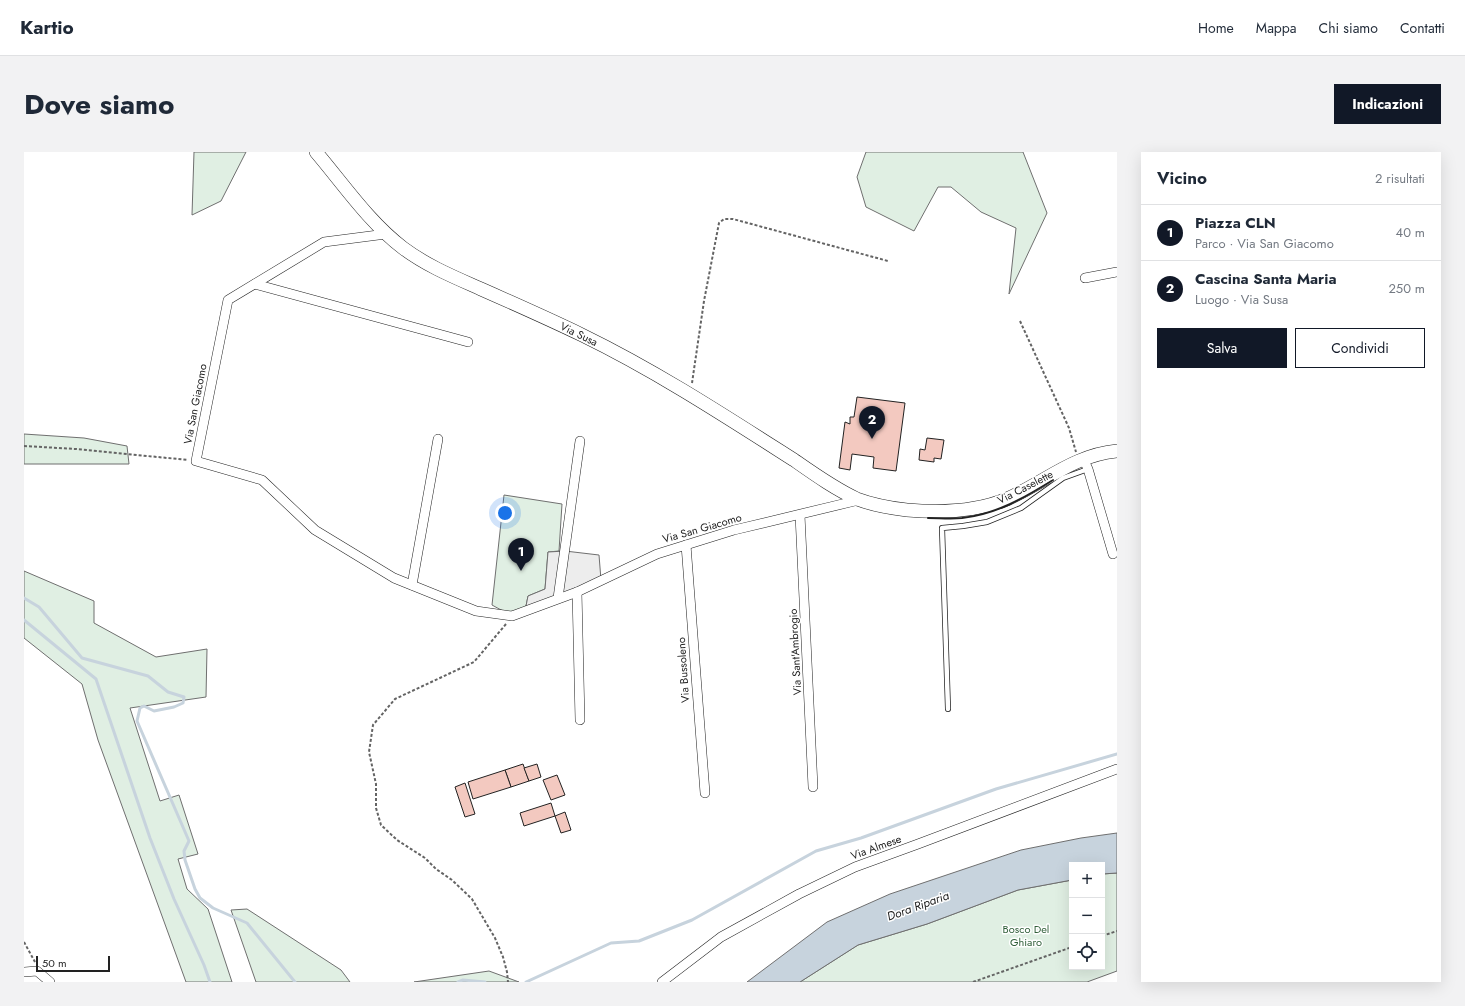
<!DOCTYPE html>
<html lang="it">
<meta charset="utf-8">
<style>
:root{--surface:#fff;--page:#f2f2f3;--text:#1f2937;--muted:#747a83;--line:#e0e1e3;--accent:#111827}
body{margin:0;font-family:Jost,sans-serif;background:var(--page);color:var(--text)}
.controls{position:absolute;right:12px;bottom:12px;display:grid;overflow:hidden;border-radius:0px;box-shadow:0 4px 16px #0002}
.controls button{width:36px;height:36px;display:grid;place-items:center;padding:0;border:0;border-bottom:1px solid var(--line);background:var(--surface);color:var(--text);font:20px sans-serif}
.scale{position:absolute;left:12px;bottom:10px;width:74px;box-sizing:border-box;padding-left:4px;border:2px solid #222;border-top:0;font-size:11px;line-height:14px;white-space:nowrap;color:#222;-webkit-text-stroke:3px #fff;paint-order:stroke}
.you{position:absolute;left:481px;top:361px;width:14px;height:14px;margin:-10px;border:3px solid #fff;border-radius:50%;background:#1a73e8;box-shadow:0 0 0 6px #1a73e833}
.badge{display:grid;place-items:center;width:26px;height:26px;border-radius:50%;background:var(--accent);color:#fff;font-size:13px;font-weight:700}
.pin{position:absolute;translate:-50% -33px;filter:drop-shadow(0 1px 2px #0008)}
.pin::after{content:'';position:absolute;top:21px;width:14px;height:12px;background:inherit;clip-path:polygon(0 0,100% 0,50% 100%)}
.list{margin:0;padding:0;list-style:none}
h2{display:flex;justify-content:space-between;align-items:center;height:52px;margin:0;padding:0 16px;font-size:17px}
h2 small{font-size:13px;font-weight:400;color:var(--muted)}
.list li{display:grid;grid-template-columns:26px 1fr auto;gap:12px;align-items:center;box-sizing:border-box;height:56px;padding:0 16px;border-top:1px solid var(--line)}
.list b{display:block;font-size:15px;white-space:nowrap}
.list p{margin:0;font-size:13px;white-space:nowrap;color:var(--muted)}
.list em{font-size:13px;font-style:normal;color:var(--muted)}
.actions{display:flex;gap:8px;padding:12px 16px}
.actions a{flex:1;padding:9px 0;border:1px solid var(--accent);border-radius:0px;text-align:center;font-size:14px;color:var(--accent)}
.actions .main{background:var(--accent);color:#fff}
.icon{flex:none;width:22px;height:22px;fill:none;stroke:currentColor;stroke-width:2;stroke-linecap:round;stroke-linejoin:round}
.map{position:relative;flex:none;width:1093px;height:830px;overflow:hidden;border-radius:0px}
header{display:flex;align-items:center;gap:24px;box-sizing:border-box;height:56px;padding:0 20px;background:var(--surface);border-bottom:1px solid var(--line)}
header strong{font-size:19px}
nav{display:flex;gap:22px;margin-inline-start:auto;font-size:14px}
.intro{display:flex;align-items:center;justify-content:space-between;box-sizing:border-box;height:96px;padding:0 24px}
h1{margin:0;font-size:28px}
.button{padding:10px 18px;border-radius:0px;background:var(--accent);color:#fff;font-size:14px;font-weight:700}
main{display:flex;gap:24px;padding:0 24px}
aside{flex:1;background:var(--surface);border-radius:0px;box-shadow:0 4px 16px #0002}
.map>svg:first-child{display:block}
</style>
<header>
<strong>Kartio</strong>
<nav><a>Home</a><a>Mappa</a><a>Chi siamo</a><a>Contatti</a></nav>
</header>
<div class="intro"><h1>Dove siamo</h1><a class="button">Indicazioni</a></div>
<main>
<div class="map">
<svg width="1093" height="830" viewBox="0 0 1093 830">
<rect width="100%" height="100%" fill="#fff"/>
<g fill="#e0efe3" stroke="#6f6f6f">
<path d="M170,0H222L197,49L168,63Z"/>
<path d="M842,0H999L1023,61L985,142L992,76L957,60L927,35H914L890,79L842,55L833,25Z"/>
<path d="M0,282L60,286L103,294L105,312H0Z"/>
<path d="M480,343L538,352L535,399L524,400L521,437L504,444L501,459L488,464L468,453Z"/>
<path d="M0,419L70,449V471L132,505L183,497L182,545L106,556L136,649L155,643L174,702L154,707L163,737L184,757L208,830H162L74,588L58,532L0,486Z"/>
<path d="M1093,721V819L1063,830H776L834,793L903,772L994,738L1048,728V815H1078V722Z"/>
<path d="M223,757L317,818L326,830H232L207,758Z"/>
<path d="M465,819L495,830H390Z"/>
</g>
<path fill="#ededed" stroke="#6f6f6f" d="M541,399L575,403L577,428L501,459L504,444L521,437L524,400Z"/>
<path fill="#c7d3dd" stroke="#6f6f6f" d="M1093,681V721L1078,722V713H1048V728L994,738L903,772L834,793L776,830H723L803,770L866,742L997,698L1057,686Z"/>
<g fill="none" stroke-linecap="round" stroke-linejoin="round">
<g stroke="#c7d3dd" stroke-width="3">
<path d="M0,446L15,455L58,506L124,524L144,540L160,545L159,551L150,555L130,559L120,554L116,556L113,569L165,689L160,699L161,708L171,737L176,746L189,756L223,771L271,830"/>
<path d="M0,468L72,527L126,686L150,747L180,813L186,830"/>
<path d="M434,830L439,828L461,830"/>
<path d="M502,830L587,791L615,789L668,768L792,699L837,686L972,637L1093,602"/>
</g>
</g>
<g fill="#f3c9c0" stroke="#222">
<path d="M833,245L881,251L872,319L849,316L850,305L828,302L826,318L815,316L821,270L826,272V265H830Z"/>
<path d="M903,286L920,288L917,307L910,306V310L895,308L896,297L901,298Z"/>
<path d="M499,612L505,629L487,635L481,618Z"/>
<path d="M513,612L517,625L505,629L500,616Z"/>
<path d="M481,618L487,635L449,647L444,630Z"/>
<path d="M533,623L541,643L527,648L519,628Z"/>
<path d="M441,631L451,662L441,665L431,635Z"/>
<path d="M527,651L531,664L500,674L496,661Z"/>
<path d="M541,660L547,678L537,681L531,664Z"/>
</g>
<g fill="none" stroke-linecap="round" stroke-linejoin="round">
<g stroke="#222" stroke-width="6">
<path id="lane" d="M924,557L918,376L939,374L963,370L997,356L1039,326L1064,317"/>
</g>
<g stroke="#222" stroke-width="10">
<g id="street">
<path d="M362,82L300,90L204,148L172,309L238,328L291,378L370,426L452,459L488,464L553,440L633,402L710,378L835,348"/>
<path d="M1061,126L1093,120"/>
<path d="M231,132L444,190"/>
<path d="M1059,306L1064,317L1089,402"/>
<path d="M776,363L789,635"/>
<path d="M662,393L681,641"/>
<path d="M388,433L414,287"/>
<path d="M553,440L556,568"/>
<path d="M534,446L556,289"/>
<path d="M0,820L13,819L26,830"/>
<path d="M638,830L697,785L775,742L831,715L894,692L1093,617"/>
</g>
</g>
<g stroke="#222" stroke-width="14">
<path id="secondary" d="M292,0C320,33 345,70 379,96C403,114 430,125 457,137C491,152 525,167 558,183C632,219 701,264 770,308C790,322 811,337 833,347C849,353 866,356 883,358C917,361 952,360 983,347C1021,330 1050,303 1093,299"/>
</g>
<g stroke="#646464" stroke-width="2" stroke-dasharray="3 2" stroke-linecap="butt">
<path d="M996,169L1045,276L1052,300"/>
<path d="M668,231L680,149L695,71L700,67H709L864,109"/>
<path d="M0,294L52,297L164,308"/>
<path d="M482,472L450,510L371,547L349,573L345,600L352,632V656L357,673L373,688L401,706L412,717L428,728L448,747L471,786L479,805L483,820L484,830"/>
<path d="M1078,784L1093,779"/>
<path d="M0,790L11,810"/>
<path d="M949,830L1048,795"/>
</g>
<use href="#lane" stroke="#fff" stroke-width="4.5"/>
<use href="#street" stroke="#fff" stroke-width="9"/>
<use href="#secondary" stroke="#fff" stroke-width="13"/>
<path stroke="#222" stroke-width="2" d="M904,366C915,366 927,367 938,366C973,362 1000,346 1029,328"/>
</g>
<g text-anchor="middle" stroke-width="3" stroke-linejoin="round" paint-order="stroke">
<g font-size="11" fill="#222" stroke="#fff">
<text transform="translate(555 182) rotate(26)" y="4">Via Susa</text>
<text transform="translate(171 252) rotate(-79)" y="4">Via San Giacomo</text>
<text transform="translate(1001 335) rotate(-27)" y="4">Via Caselette</text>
<text transform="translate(678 376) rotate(-16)" y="4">Via San Giacomo</text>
<text transform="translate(771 500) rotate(-93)" y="4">Via Sant'Ambrogio</text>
<text transform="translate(659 518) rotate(-94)" y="4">Via Bussoleno</text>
<text transform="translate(852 695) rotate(-20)" y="4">Via Almese</text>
</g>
<g font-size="11" fill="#2f5e38" stroke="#fff">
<text x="1002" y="781">Bosco Del<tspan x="1002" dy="13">Ghiaro</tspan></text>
</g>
<g font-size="12" font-style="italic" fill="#222" stroke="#fff">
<text transform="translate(894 754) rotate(-20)" y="4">Dora Riparia</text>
</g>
</g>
</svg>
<div class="controls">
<button>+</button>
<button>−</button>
<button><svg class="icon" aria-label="locate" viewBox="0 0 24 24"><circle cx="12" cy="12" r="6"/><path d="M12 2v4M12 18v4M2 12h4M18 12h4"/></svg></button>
</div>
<div class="scale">50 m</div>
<div class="you"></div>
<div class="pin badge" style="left:497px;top:419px">1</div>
<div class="pin badge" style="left:848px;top:287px">2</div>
</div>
<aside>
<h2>Vicino<small>2 risultati</small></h2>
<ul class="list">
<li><span class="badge">1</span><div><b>Piazza CLN</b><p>Parco · Via San Giacomo</p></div><em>40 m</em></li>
<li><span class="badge">2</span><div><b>Cascina Santa Maria</b><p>Luogo · Via Susa</p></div><em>250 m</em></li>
</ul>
<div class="actions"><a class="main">Salva</a><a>Condividi</a></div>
</aside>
</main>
